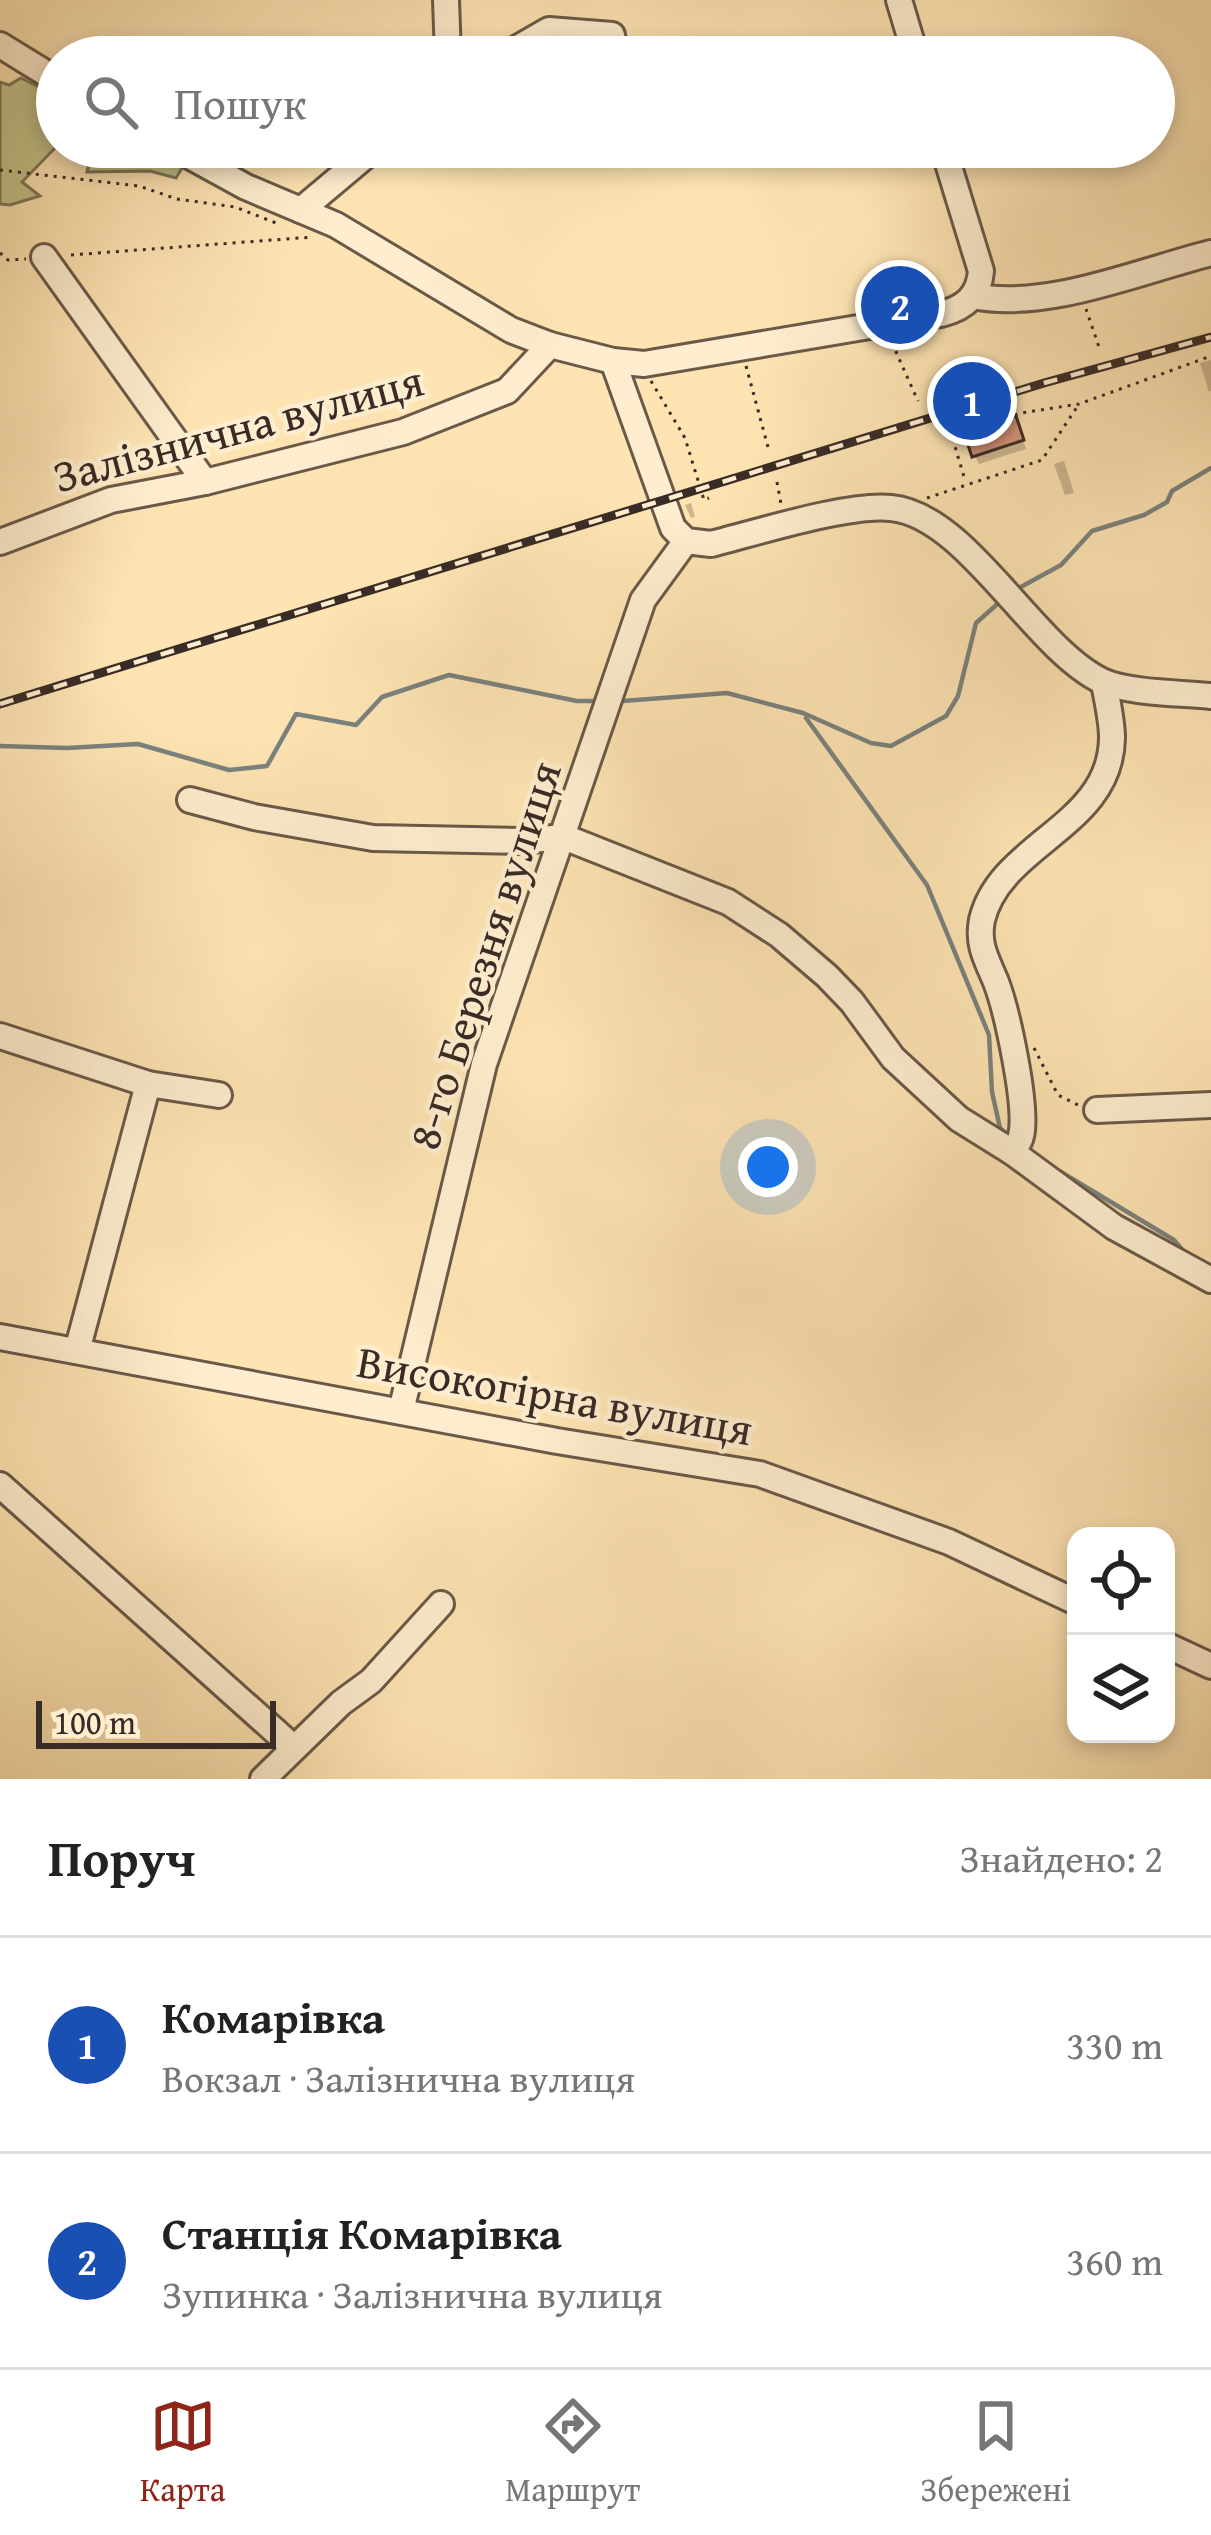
<!DOCTYPE html>
<html lang="uk">
<meta charset="utf-8">
<style>
:root{--surface:#fff;--page:#f6f6f6;--text:#222;--muted:#767676;--line:#e0e0e0;--accent:#8f2418}
body{margin:0;font-family:"Gentium Book Plus",serif;background:var(--page);color:var(--text)}
.controls{position:absolute;right:36px;bottom:36px;display:grid;overflow:hidden;border-radius:24px;box-shadow:0 6px 18px #0003}
.controls button{width:108px;height:108px;display:grid;place-items:center;padding:0;border:0;border-bottom:3px solid var(--line);background:var(--surface);color:var(--text);font:60px sans-serif}
.scale{position:absolute;left:36px;bottom:30px;width:240px;box-sizing:border-box;padding-left:12px;border:6px solid #392b26;border-top:0;font-size:33px;line-height:42px;white-space:nowrap;color:#392b26;-webkit-text-stroke:9px #feedce;paint-order:stroke}
.you{position:absolute;left:768px;top:1167px;width:42px;height:42px;margin:-30px;border:9px solid #fff;border-radius:50%;background:#1a73e8;box-shadow:0 0 0 18px #1a73e833}
.badge{display:grid;place-items:center;width:78px;height:78px;border-radius:50%;background:var(--accent);color:#fff;font-size:39px;font-weight:700}
.pin{position:absolute;translate:-50% -50%;border:6px solid #fff;box-shadow:0 3px 12px #0006}
.list{margin:0;padding:0;list-style:none}
h2{display:flex;justify-content:space-between;align-items:center;height:156px;margin:0;padding:0 48px;font-size:51px}
h2 small{font-size:39px;font-weight:400;color:var(--muted)}
.list li{display:grid;grid-template-columns:78px 1fr auto;gap:36px;align-items:center;box-sizing:border-box;height:216px;padding:0 48px;border-top:3px solid var(--line)}
.list b{display:block;font-size:45px;white-space:nowrap}
.list p{margin:0;font-size:39px;white-space:nowrap;color:var(--muted)}
.list em{font-size:39px;font-style:normal;color:var(--muted)}
.icon{flex:none;width:66px;height:66px;fill:none;stroke:currentColor;stroke-width:2;stroke-linecap:round;stroke-linejoin:round}
.map{position:relative;flex:none;width:1211px;height:1779px;overflow:hidden}
.search{position:absolute;background:var(--surface);box-shadow:0 6px 18px #0003;left:36px;right:36px;top:36px;height:132px;display:flex;align-items:center;gap:30px;box-sizing:border-box;padding:0 42px;border-radius:66px;color:var(--muted);font-size:45px}
.sheet{height:588px;background:var(--surface)}
nav{display:flex;justify-content:space-around;align-items:center;box-sizing:border-box;height:168px;border-top:3px solid var(--line);background:var(--surface);font-size:33px;color:var(--muted)}
nav a{display:grid;justify-items:center;gap:6px}
nav .on{color:var(--accent)}
.map>svg:first-child{display:block}
</style>
<div class="map">
<svg width="1211" height="1779" viewBox="0 0 1211 1779">
<rect width="100%" height="100%" fill="#fee4b3"/>
<filter id="stains"><feTurbulence type="fractalNoise" baseFrequency=".00167" numOctaves="4"/><feColorMatrix values="0 0 0 0 .2 0 0 0 0 .09 0 0 0 0 .02 0 0 0 .5 -.17"/></filter>
<radialGradient id="worn" r=".72"><stop offset=".6" stop-color="#630" stop-opacity="0"/><stop offset="1" stop-color="#630" stop-opacity=".3"/></radialGradient>
<g fill="#c4c38a" stroke="#7e7758" stroke-width="3">
<path d="M21,78L57,96V146L22,182L40,196L10,205L0,204V82L9,85Z"/>
<path d="M93,147H145L182,168L176,178L150,171L87,172Z"/>
</g>
<g fill="#0003">
<path d="M1211,360V391L1209,392L1200,363Z"/>
<path d="M1019,428L1026,449L979,464L975,456Z"/>
<path d="M1064,461L1074,493L1065,495L1054,464Z"/>
<path d="M691,503L695,517L691,518L685,505Z"/>
</g>
<g fill="none" stroke-linecap="round" stroke-linejoin="round">
<g stroke="#7a827e" stroke-width="4.5">
<path d="M1017,589L1061,565L1092,531L1144,515L1167,502L1172,491L1211,468"/>
<path d="M623,701L727,693L803,713L871,743L891,746L946,716L958,696L976,623L1003,599"/>
<path d="M806,718L927,885L989,1035L992,1092L1000,1128L1009,1136"/>
<path d="M0,746L67,748L138,744L229,770L267,766L296,714L356,725L382,697L449,675L577,701H596"/>
<path d="M1051,1166L1174,1240L1186,1254"/>
</g>
</g>
<path fill="#dc977c" stroke="#392b26" stroke-width="3" d="M1016,416L1024,440L972,457L964,433Z"/>
<g fill="none" stroke-linecap="round" stroke-linejoin="round">
<g stroke="#6a5949" stroke-width="30">
<g id="minor">
<path d="M446,0L448,57"/>
<path d="M899,0L916,57"/>
<path d="M0,45L57,80"/>
<path d="M502,57L549,30L612,35L615,57"/>
<path d="M173,147L246,187L336,225L511,330L550,345L613,361L644,364L941,314C965,308 979,296 981,271L943,147"/>
<path d="M301,210L376,147"/>
<path d="M44,257L205,482"/>
<path d="M973,296C1047,311 1139,271 1211,253"/>
<path d="M613,361L673,528L686,541L711,544C755,533 850,503 891,508C967,515 1033,648 1102,681C1128,693 1181,693 1211,696"/>
<path d="M0,542L111,500L205,482L403,432L507,391L550,345"/>
<path d="M190,800L254,817L373,838L519,841L564,837L728,902L779,935L827,976L852,1002L893,1058L959,1119L1012,1152L1114,1227L1211,1280"/>
<path d="M0,1036L148,1084L219,1095"/>
<path d="M1097,1110L1211,1105"/>
<path d="M1012,1152C1015,1147 1020,1142 1021,1136C1028,1107 1007,1011 996,982C987,960 977,945 982,920C1000,843 1111,827 1112,738C1112,720 1107,700 1104,683"/>
<path d="M0,1337L557,1441L760,1474L949,1542L1076,1602"/>
<path d="M77,1351L148,1084"/>
<path d="M401,1411L484,1064L643,600L686,541"/>
<path d="M0,1485L294,1748"/>
<path d="M1166,1645L1211,1666"/>
<path d="M263,1779L341,1703L371,1681L441,1604"/>
</g>
</g>
<g stroke="#392b26" stroke-width="3" stroke-dasharray="3 6" stroke-linecap="butt">
<path d="M0,170L139,186L177,199L235,207L276,223"/>
<path d="M0,253L8,260L26,259"/>
<path d="M71,255L313,237"/>
<path d="M1086,309L1099,347"/>
<path d="M892,343L918,401"/>
<path d="M746,366L768,447"/>
<path d="M651,381L685,438L704,500L709,498"/>
<path d="M965,425L967,429L1021,413L1079,404L1211,356"/>
<path d="M950,430L965,480"/>
<path d="M777,482L781,504"/>
<path d="M927,498L1042,460L1079,404"/>
<path d="M1034,1048L1058,1095L1078,1105"/>
</g>
<use href="#minor" stroke="#feedce" stroke-width="24"/>
<g stroke="#392b26" stroke-width="9">
<path id="rail" d="M0,704L1044,383L1211,337"/>
</g>
<use href="#rail" stroke="#feedce" stroke-width="4.5" stroke-dasharray="14" stroke-linecap="butt"/>
</g>
<g text-anchor="middle" stroke-width="9" stroke-linejoin="round" paint-order="stroke">
<g font-size="45" fill="#392b26" stroke="#feedce">
<text transform="translate(238 428) rotate(-15)" y="16">Залізнична вулиця</text>
<text transform="translate(484 955) rotate(-72)" y="16">8-го Березня вулиця</text>
<text transform="translate(555 1395) rotate(10)" y="16">Високогірна вулиця</text>
</g>
</g>
<rect width="100%" height="100%" filter="url(#stains)"/>
<rect width="100%" height="100%" fill="url(#worn)"/>
</svg>
<div class="controls">
<button><svg class="icon" aria-label="locate" viewBox="0 0 24 24"><circle cx="12" cy="12" r="6"/><path d="M12 2v4M12 18v4M2 12h4M18 12h4"/></svg></button>
<button><svg class="icon" aria-label="layers" viewBox="0 0 24 24"><path d="M12 4l9 5-9 5-9-5zM3 14l9 5 9-5"/></svg></button>
</div>
<div class="scale">100 m</div>
<div class="you"></div>
<div class="pin badge" style="left:972px;top:401px;background:#1a4fb4">1</div>
<div class="pin badge" style="left:900px;top:305px;background:#1a4fb4">2</div>
<div class="search"><svg class="icon" aria-label="search" viewBox="0 0 24 24"><circle cx="10" cy="10" r="6"/><path d="M15 15l6 6"/></svg>Пошук</div>
</div>
<section class="sheet">
<h2>Поруч<small>Знайдено: 2</small></h2>
<ul class="list">
<li><span class="badge" style="background:#1a4fb4">1</span><div><b>Комарівка</b><p>Вокзал · Залізнична вулиця</p></div><em>330 m</em></li>
<li><span class="badge" style="background:#1a4fb4">2</span><div><b>Станція Комарівка</b><p>Зупинка · Залізнична вулиця</p></div><em>360 m</em></li>
</ul>
</section>
<nav>
<a class="on"><svg class="icon" aria-label="map" viewBox="0 0 24 24"><path d="M3 6l6-2 6 2 6-2v14l-6 2-6-2-6 2zM9 4v14M15 6v14"/></svg>Карта</a>
<a><svg class="icon" aria-label="directions" viewBox="0 0 24 24"><path d="M12 3l9 9-9 9-9-9zM9 14v-3h6M13 9l2 2-2 2"/></svg>Маршрут</a>
<a><svg class="icon" aria-label="saved" viewBox="0 0 24 24"><path d="M7 4h10v16l-5-4-5 4z"/></svg>Збережені</a>
</nav>
